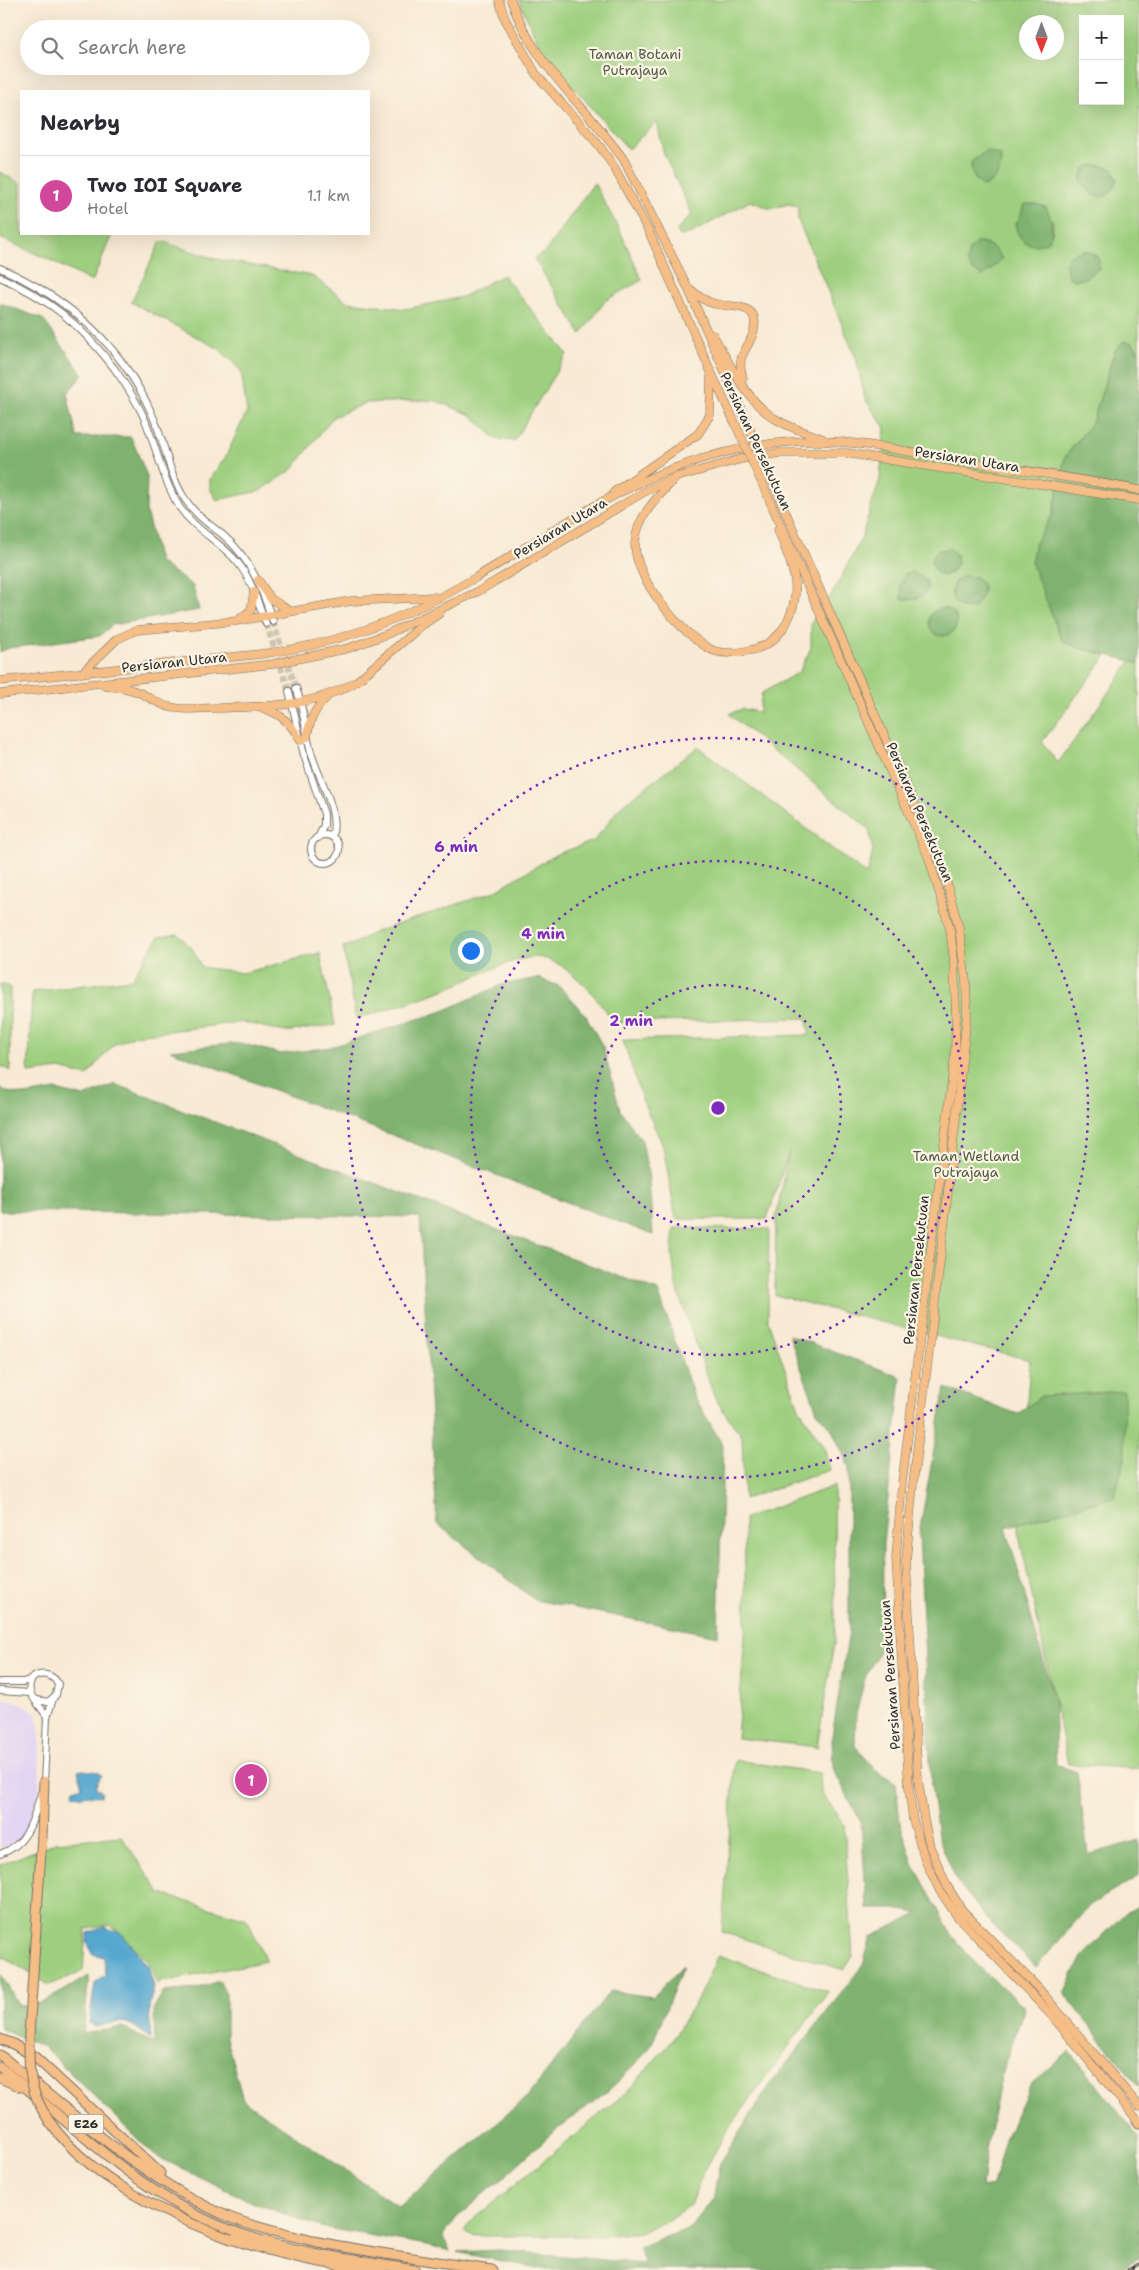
<!DOCTYPE html>
<meta charset="utf-8">
<style>
:root{--surface:#fff;--page:#f2f2f3;--text:#2b2b33;--muted:#7c7c81;--line:#e1e1e2;--accent:#d1495b}
body{margin:0;font-family:"Shantell Sans",sans-serif;background:var(--page);color:var(--text)}
.controls{position:absolute;right:15px;top:15px;display:grid;overflow:hidden;border-radius:0px;box-shadow:0 5px 20px #0002}
.controls button{width:45px;height:45px;display:grid;place-items:center;padding:0;border:0;border-bottom:1px solid var(--line);background:var(--surface);color:var(--text);font:25px sans-serif}
.compass{position:absolute;left:1019px;top:15px;width:45px;height:45px;border-radius:50%;background:var(--surface);box-shadow:0 5px 20px #0002;rotate:180deg}
.you{position:absolute;left:470px;top:950px;width:18px;height:18px;margin:-12px;border:4px solid #fff;border-radius:50%;background:#1a73e8;box-shadow:0 0 0 8px #1a73e833}
.badge{display:grid;place-items:center;width:32px;height:32px;border-radius:50%;background:var(--accent);color:#fff;font-size:16px;font-weight:700}
.pin{position:absolute;translate:-50% -50%;border:2px solid #fff;box-shadow:0 1px 5px #0006}
.list{margin:0;padding:0;list-style:none}
h2{display:flex;justify-content:space-between;align-items:center;height:65px;margin:0;padding:0 20px;font-size:21px}
h2 small{font-size:16px;font-weight:400;color:var(--muted)}
.list li{display:grid;grid-template-columns:32px 1fr auto;gap:15px;align-items:center;box-sizing:border-box;height:80px;padding:0 20px;border-top:1px solid var(--line)}
.list b{display:block;font-size:19px;white-space:nowrap}
.list p{margin:0;font-size:16px;white-space:nowrap;color:var(--muted)}
.list em{font-size:16px;font-style:normal;color:var(--muted)}
.icon{flex:none;width:28px;height:28px;fill:none;stroke:currentColor;stroke-width:2;stroke-linecap:round;stroke-linejoin:round}
.map{position:relative;flex:none;width:1139px;height:2270px;overflow:hidden}
.search{position:absolute;background:var(--surface);box-shadow:0 5px 20px #0002;left:20px;top:20px;width:350px;height:55px;display:flex;align-items:center;gap:12px;box-sizing:border-box;padding:0 18px;border-radius:28px;color:var(--muted);font-size:19px}
.panel{position:absolute;background:var(--surface);box-shadow:0 5px 20px #0002;left:20px;top:90px;width:350px;height:145px;border-radius:0px}
.map>svg:first-child{display:block}
</style>
<div class="map">
<svg width="1139" height="2270" viewBox="0 0 1139 2270">
<rect width="100%" height="100%" fill="#fcf5e5"/>
<filter id="ink" filterUnits="userSpaceOnUse"><feTurbulence type="fractalNoise" baseFrequency=".02" numOctaves="2"/><feDisplacementMap in="SourceGraphic" scale="10" xChannelSelector="R" yChannelSelector="G"/><feConvolveMatrix kernelMatrix="1 2 1 2 8 2 1 2 1" color-interpolation-filters="sRGB"/></filter>
<filter id="wash" filterUnits="userSpaceOnUse"><feTurbulence type="fractalNoise" baseFrequency=".0096" numOctaves="4" result="noise"/><feDisplacementMap in="SourceGraphic" scale="20" xChannelSelector="R" yChannelSelector="G"/><feGaussianBlur stdDeviation="1.12" result="paint"/><feColorMatrix in="noise" values="0 0 0 0 0 0 0 0 0 0 0 0 0 0 0 0 0 1.4 0 .05"/><feComposite in="paint" operator="in"/></filter>
<g filter="url(#wash)">
<rect width="100%" height="100%" fill="#f8ead4"/>
<path fill="#e2d4f3" d="M0,1699L11,1700L23,1704L36,1713L40,1734L39,1790L36,1804L25,1831L17,1840L0,1849Z"/>
<g fill="#9ecf7f" stroke="#647d55" fill-rule="evenodd">
<path d="M519,0H1139V352L1133,343L1115,350L1093,421L1065,457L1053,514L1035,544L1083,649L1107,655L1042,742L1058,763L1131,661L1139,664V1769L1068,1764L1018,1530L1030,1360L775,1295L776,1218L789,1152L767,1219H676L663,1146L642,1099L623,1040L810,1035L806,1018L614,1023C599,999 571,965 543,958C521,952 468,981 446,989C417,1000 386,1010 356,1019L343,947L353,944L375,932L493,892L557,854L594,841L621,806L698,747L867,875L873,851L869,829L729,714L742,709L759,712L762,693L799,672L811,648V623L834,591L861,539L880,479L885,428L865,399L856,358L798,220V206L788,204L771,209L750,201L692,233L680,236L677,230L692,214L664,154L657,122L628,149L541,50ZM1083,19H1120V101H1083ZM1026,22H1056V52H1026ZM1021,215L1052,219L1053,230L1049,241L1015,224ZM976,243L1002,259L990,271Z"/>
<path d="M0,172L21,184V234H112L92,282L48,259L0,238Z"/>
<path d="M594,183L621,233L642,280L606,300L581,334L534,258L544,253Z"/>
<path d="M161,241L216,259L312,276L348,302L406,309L462,297L503,275L567,354L514,441L496,439L471,415L434,400L366,403L333,417L292,470L260,491L217,500L210,489V478L225,458L247,412L241,371L219,349L131,302Z"/>
<path d="M178,934L192,948L201,967L243,973L320,953L335,1025L285,1032L243,1022L135,1035L113,1045L87,1076L60,1069L28,1073L32,992L131,979L159,937Z"/>
<path d="M0,984L10,987V1071L0,1065Z"/>
<path d="M674,1228L769,1229L768,1321L799,1408L825,1450L830,1470L744,1499L742,1436L728,1418L714,1396L676,1286L672,1254Z"/>
<path d="M834,1486L835,1638L817,1747L737,1738L746,1623L744,1519Z"/>
<path d="M735,1760L820,1773L821,1792L844,1824L853,1956L844,1970L722,1932Z"/>
<path d="M121,1836L161,1894L247,1919L266,1961L157,1983L147,1960L111,1925L86,1929L83,1971L49,1985L0,1955V1865L56,1842Z"/>
<path d="M718,1955L828,1992L725,2134L702,2175L690,2205L668,2220L641,2232L603,2236H475L464,2232L470,2222L628,2091L672,2040L700,1994Z"/>
</g>
<g fill="#7eb26e" stroke="#546e4c">
<path d="M986,151L1001,156C1001,171 997,181 983,187C974,180 971,174 971,162Z"/>
<path d="M1092,165L1104,166L1112,169L1117,179C1116,182 1115,188 1113,190C1101,205 1086,192 1081,180L1084,169Z"/>
<path d="M1024,204H1036L1046,207C1052,220 1054,228 1049,241C1031,250 1019,243 1015,224L1021,215Z"/>
<path d="M976,243C989,243 995,247 1002,259L983,276L972,270L967,262L969,250Z"/>
<path d="M1083,250L1091,252L1099,259V269L1083,279L1073,280L1068,276L1065,264L1070,255Z"/>
<path d="M0,303L43,319L83,375L67,393L77,437H131L147,476L146,511L159,562L193,586L199,610L112,625L100,636L9,648L0,652Z"/>
<path d="M1124,341L1133,343L1139,352V664L1131,661L1083,649L1062,641L1031,562L1035,544L1053,514L1065,457L1093,421L1115,350Z"/>
<path d="M949,548L956,554L957,564L952,572L942,576L935,571L931,560L937,551Z"/>
<path d="M912,572L926,580L928,589C921,599 914,601 902,599L900,586L905,574Z"/>
<path d="M964,576L976,577L982,584L984,591L973,609L962,608L954,603L951,591L955,581Z"/>
<circle cx="943" cy="622" r="14"/>
<path d="M537,978L559,986L586,1016L603,1047L620,1110L642,1141L649,1179L653,1235L170,1050L240,1043L281,1054L331,1047L443,1011L501,985Z"/>
<path d="M115,1084L658,1291L694,1397L723,1445L718,1636L535,1600L437,1524L420,1217L0,1211V1088L7,1092L25,1095L56,1090L84,1097Z"/>
<path d="M789,1335L901,1377L883,1543L882,1645L865,1678L856,1714L855,1746L876,1770L896,1783L900,1823L913,1863L952,1936L979,1967L1025,2007L1003,2068L986,2150L982,2188L993,2186L1005,2139L1031,2084L1070,2051L1139,2138V2258L1117,2270H547L457,2252L500,2250L645,2264L638,2247L690,2228L713,2199L720,2163L770,2085L863,1965L871,1937L918,1913L893,1909H867L861,1822L833,1768L832,1736L849,1632V1467L831,1428L818,1414Z"/>
<path d="M945,1388L1018,1414L1041,1396L1124,1391L1125,1460L1114,1497L1006,1527L1054,1699L1056,1765L1077,1772L1088,1855L1139,1840V1876L1090,1905L1036,1967L990,1922L956,1880L938,1836L931,1784L919,1534Z"/>
<path d="M1139,1906V2087L1064,1993L1082,1957L1125,1913Z"/>
<path d="M683,1966L653,2042L635,2065L609,2090L551,2134L495,2185L459,2215L443,2235L450,2251L428,2245L320,2227L252,2202L154,2155L44,2047L0,2029V1973L19,2006L42,2003L89,1976L83,2034L122,2027L155,2044L154,2008L163,1992L195,1989L219,1981L226,1994V2038L243,2100L399,2207L528,2096L610,1991L653,1997Z"/>
</g>
<g fill="#54a7cf" stroke="#40697d">
<path d="M83,1770L98,1772L102,1775L96,1785V1788L102,1791L101,1796L87,1795L82,1797L73,1794L74,1789L82,1786L78,1771Z"/>
<path d="M105,1927L122,1934L148,1966L154,1987L149,2006L151,2039C127,2020 126,2019 96,2027L89,2023L95,1983L105,1975L104,1957L92,1954L87,1942L88,1933Z"/>
</g>
</g>
<g filter="url(#ink)">
<g fill="none" stroke-linecap="round" stroke-linejoin="round">
<g stroke="#cfc4b2" stroke-width="6" stroke-dasharray="6 3" stroke-linecap="butt">
<path d="M273,622L296,688"/>
<path d="M266,624L289,691"/>
</g>
<g stroke="#736e66" stroke-width="8">
<g id="minor">
<path d="M0,268C68,298 122,346 152,414C165,442 168,473 185,499C195,515 209,524 223,535C251,559 262,589 273,622"/>
<path d="M0,277C51,300 80,324 114,368C126,385 137,401 145,420C157,449 163,481 180,508C195,530 221,542 238,563C252,580 258,604 266,624"/>
<path d="M296,688C304,709 305,731 311,752C318,778 340,810 332,837"/>
<path d="M289,691L304,755L324,814V825L318,838"/>
<circle cx="325" cy="849" r="14"/>
<path d="M0,1682H23L32,1679"/>
<path d="M0,1691L30,1693"/>
<path d="M37,1700L48,1702L56,1695L58,1684C51,1669 26,1672 30,1691C31,1698 43,1709 47,1717"/>
<path d="M44,1784L47,1717L53,1699"/>
<path d="M0,1854C29,1844 33,1819 41,1793"/>
</g>
</g>
<g stroke="#736e66" stroke-width="9">
<g id="major">
<path d="M499,0L505,19L536,74L598,144L614,167L649,232L711,372L734,421"/>
<path d="M511,0C532,64 586,106 624,160L687,286L744,416"/>
<path d="M689,288C697,295 705,302 716,304C732,308 760,302 754,330C749,351 735,353 743,378"/>
<path d="M713,335C730,363 745,400 774,418C789,428 806,432 823,439"/>
<path d="M771,479L937,855L947,884L959,928L966,981L967,1014L945,1219L913,1484L906,1561L918,1779L924,1820L930,1847L947,1886L962,1910L1038,1988L1139,2106"/>
<path d="M674,480C657,497 636,518 635,544C635,579 680,633 710,649C721,655 739,653 751,650C783,644 800,607 794,576C791,560 783,544 778,529"/>
<path d="M761,481L929,858L950,929L954,960L956,1014L955,1055L902,1483L896,1558L909,1788L913,1820L925,1860L940,1891L957,1916L1053,2017L1139,2122"/>
<path d="M614,492L698,434L710,415L711,376"/>
<path d="M258,580L271,599L290,611"/>
<path d="M241,618L251,610L254,592"/>
<path d="M82,673L117,639L137,630L237,621L351,601L434,597"/>
<path d="M0,681L261,654C337,645 409,617 475,578C538,541 606,493 675,468C720,451 768,441 816,441C865,441 916,454 964,461C1022,470 1081,479 1139,490"/>
<path d="M105,686C115,687 125,687 135,691C147,695 157,704 170,707C184,711 201,708 216,708C264,707 315,707 357,681L421,626L440,613"/>
<path d="M0,694L273,664L349,648L387,634L479,591L644,492L677,477L741,459L779,453H846L1139,500"/>
<path d="M263,708C282,714 291,724 301,741"/>
<path d="M307,737C310,719 315,708 328,696"/>
</g>
</g>
<g stroke="#736e66" stroke-width="11">
<g id="highway">
<path d="M42,1836L44,1781"/>
<path d="M0,2039L13,2044L35,2057L160,2173"/>
<path d="M0,2055C70,2111 146,2182 229,2217C256,2228 284,2234 313,2241C372,2253 433,2261 492,2270"/>
<path d="M0,2067C74,2125 141,2196 230,2230C289,2252 354,2260 415,2270"/>
<path d="M0,2078L21,2087"/>
<path d="M1137,2120L1139,2123"/>
<path d="M231,2239C278,2254 332,2268 382,2269"/>
</g>
</g>
<use href="#minor" stroke="#fff" stroke-width="6"/>
<use href="#major" stroke="#f6be87" stroke-width="8"/>
<use href="#highway" stroke="#f6be87" stroke-width="9"/>
<g stroke="#2b2b2b" stroke-width="3">
<path id="rail" d="M1128,2270L1139,2264"/>
</g>
<use href="#rail" stroke="#fcf5e5" stroke-width="1" stroke-dasharray="4" stroke-linecap="butt"/>
<g stroke="#736e66" stroke-width="9" stroke-linecap="butt">
<g id="major-bridge">
<path d="M744,416L771,479"/>
<path d="M734,421L761,481"/>
</g>
</g>
<g stroke="#736e66" stroke-width="11" stroke-linecap="butt">
<path id="highway-bridge" d="M42,1836L29,2035C29,2056 28,2078 37,2099C66,2167 164,2215 231,2239"/>
</g>
<use href="#major-bridge" stroke="#f6be87" stroke-width="8"/>
<use href="#highway-bridge" stroke="#f6be87" stroke-width="9"/>
</g>
</g>
<g fill="none" stroke="#7b2cbf" stroke-width="2.5" stroke-dasharray="2.5 5">
<circle cx="718" cy="1108" r="123"/>
<circle cx="718" cy="1108" r="247"/>
<circle cx="718" cy="1108" r="370"/>
</g>
<g text-anchor="middle" stroke-width="4.5" stroke-linejoin="round" paint-order="stroke">
<rect fill="#fcf5e5" stroke="#6a6863" stroke-width="1" x="68.5" y="2114.5" width="35" height="19" rx="4"/>
<g font-size="12" font-weight="bold" fill="#2b2b2b">
<text x="86" y="2128">E26</text>
</g>
<g font-size="14" fill="#4e5c44" stroke="#fcf5e5">
<text x="635" y="59">Taman Botani<tspan x="635" dy="16">Putrajaya</tspan></text>
<text x="966" y="1161">Taman Wetland<tspan x="966" dy="16">Putrajaya</tspan></text>
</g>
<g font-size="14" fill="#2b2b2b" stroke="#fcf5e5">
<text transform="translate(756 441) rotate(65)" y="5">Persiaran Persekutuan</text>
<text transform="translate(967 459) rotate(9)" y="5">Persiaran Utara</text>
<text transform="translate(560 528) rotate(-31)" y="5">Persiaran Utara</text>
<text transform="translate(174 662) rotate(-6)" y="5">Persiaran Utara</text>
<text transform="translate(920 812) rotate(67)" y="5">Persiaran Persekutuan</text>
<text transform="translate(916 1270) rotate(-84)" y="5">Persiaran Persekutuan</text>
<text transform="translate(890 1675) rotate(-94)" y="5">Persiaran Persekutuan</text>
</g>
</g>
<circle cx="718" cy="1108" r="8" fill="#7b2cbf" stroke="#fcf5e5" stroke-width="2.5"/>
<g font-size="15" text-anchor="middle" font-weight="bold" fill="#7b2cbf" stroke="#fcf5e5" stroke-width="4.5" stroke-linejoin="round" paint-order="stroke">
<text x="456" y="852">6 min</text>
<text x="543" y="939">4 min</text>
<text x="631" y="1026">2 min</text>
</g>
</svg>
<div class="controls">
<button>+</button>
<button>−</button>
</div>
<svg class="compass" viewBox="-18 -18 36 36"><path d="M0-13l5 13h-10z" fill="#e53935"/><path d="M0 13l5-13h-10z" fill="#7c7c81"/></svg>
<div class="you"></div>
<div class="pin badge" style="left:251px;top:1780px;background:#d1479c">1</div>
<div class="search"><svg class="icon" aria-label="search" viewBox="0 0 24 24"><circle cx="10" cy="10" r="6"/><path d="M15 15l6 6"/></svg>Search here</div>
<section class="panel">
<h2>Nearby<small></small></h2>
<ul class="list">
<li><span class="badge" style="background:#d1479c">1</span><div><b>Two IOI Square</b><p>Hotel</p></div><em>1.1 km</em></li>
</ul>
</section>
</div>
